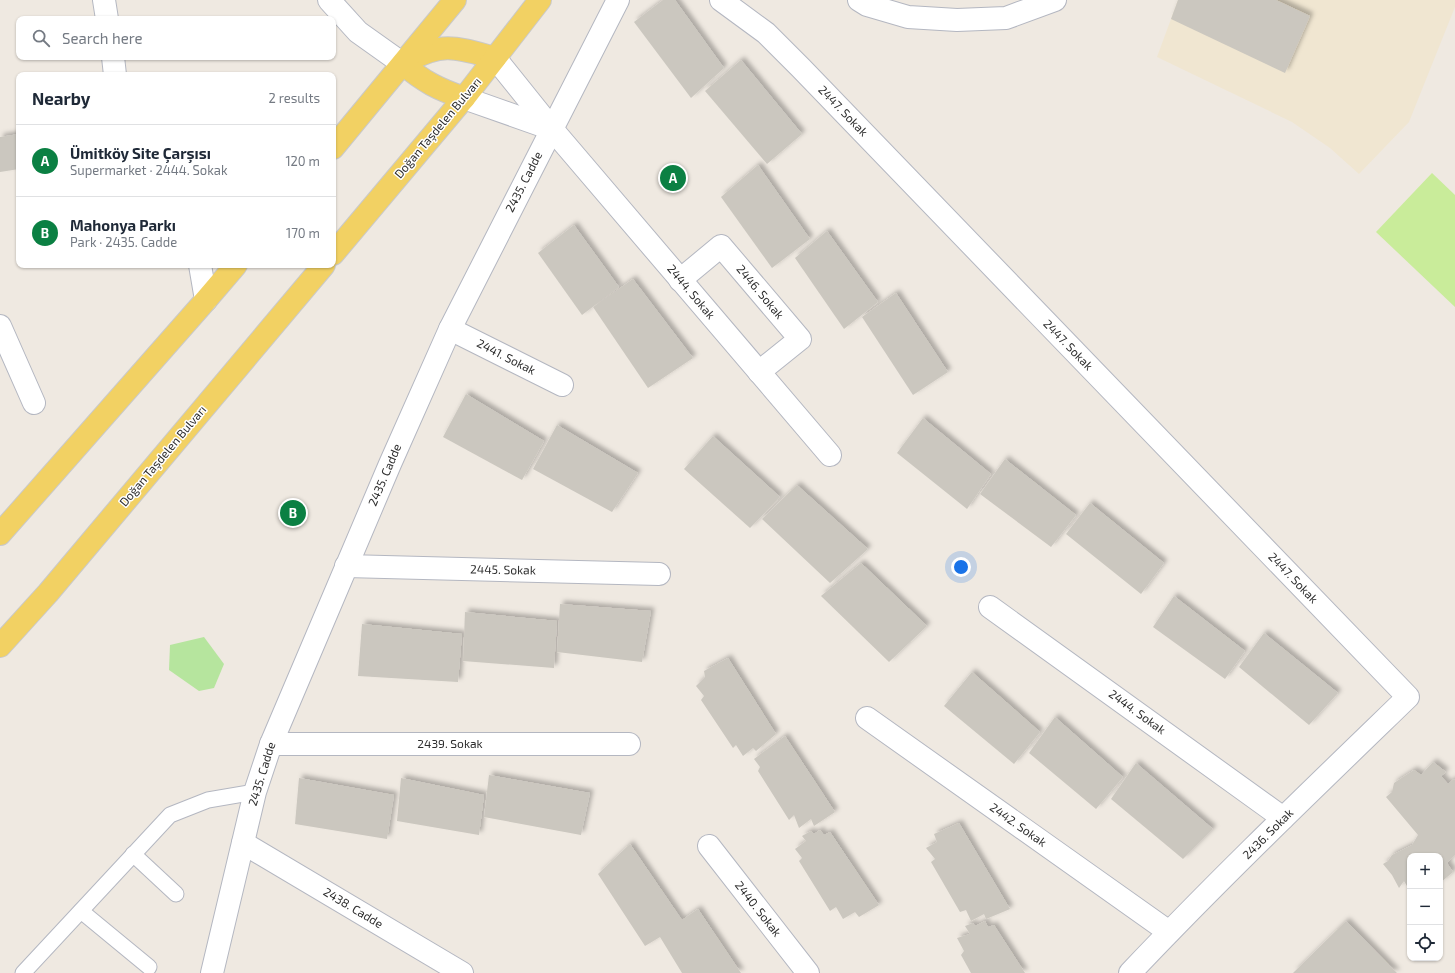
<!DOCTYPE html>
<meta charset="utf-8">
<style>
:root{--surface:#fff;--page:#f6f6f7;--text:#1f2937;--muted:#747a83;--line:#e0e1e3;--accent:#0b8043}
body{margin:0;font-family:"Exo 2",sans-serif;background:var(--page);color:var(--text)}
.controls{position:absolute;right:12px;bottom:12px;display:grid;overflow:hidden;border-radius:8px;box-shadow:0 1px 3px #0004}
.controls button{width:36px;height:36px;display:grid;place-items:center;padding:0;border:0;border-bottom:1px solid var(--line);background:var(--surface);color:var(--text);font:20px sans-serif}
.you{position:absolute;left:961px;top:567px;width:14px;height:14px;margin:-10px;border:3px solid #fff;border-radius:50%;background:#1a73e8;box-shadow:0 0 0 6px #1a73e833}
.badge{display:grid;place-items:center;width:26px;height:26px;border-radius:50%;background:var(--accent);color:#fff;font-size:13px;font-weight:700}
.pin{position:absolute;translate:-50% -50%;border:2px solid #fff;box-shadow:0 1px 4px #0006}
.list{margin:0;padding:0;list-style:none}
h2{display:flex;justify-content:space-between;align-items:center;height:52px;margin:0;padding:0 16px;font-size:17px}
h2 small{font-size:13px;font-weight:400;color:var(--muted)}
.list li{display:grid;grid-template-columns:26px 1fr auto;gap:12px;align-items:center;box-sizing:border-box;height:72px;padding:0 16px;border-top:1px solid var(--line)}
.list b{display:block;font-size:15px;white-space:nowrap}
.list p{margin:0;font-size:13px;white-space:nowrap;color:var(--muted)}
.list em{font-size:13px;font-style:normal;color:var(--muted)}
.icon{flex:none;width:22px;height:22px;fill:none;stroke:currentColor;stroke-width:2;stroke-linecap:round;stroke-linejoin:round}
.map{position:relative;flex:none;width:1455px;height:973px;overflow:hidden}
.search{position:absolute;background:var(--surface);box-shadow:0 1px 3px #0004;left:16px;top:16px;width:320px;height:44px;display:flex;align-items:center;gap:10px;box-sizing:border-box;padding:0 14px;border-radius:8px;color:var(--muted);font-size:15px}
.panel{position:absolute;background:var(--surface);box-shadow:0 1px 3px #0004;left:16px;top:72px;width:320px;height:196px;border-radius:8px}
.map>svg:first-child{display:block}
</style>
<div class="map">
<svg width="1455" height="973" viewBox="0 0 1455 973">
<defs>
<filter id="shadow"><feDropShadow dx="3.5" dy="-3.5" stdDeviation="2" flood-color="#0004"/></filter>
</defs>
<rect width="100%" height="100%" fill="#efe9e1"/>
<path fill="#f0e6d1" d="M1178,0H1455V7L1409,122L1359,174L1330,148L1292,122L1157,57Z"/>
<path fill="#b6e59e" d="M204,637L224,664L214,688L199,691L169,670L170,645Z"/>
<path fill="#c9ec9a" d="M1432,173L1455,195V307L1376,232Z"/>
<g fill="#cbc7bf" filter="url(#shadow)">
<path d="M663,0H675L724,68L691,98L634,22Z"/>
<path d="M1178,0H1276L1310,16L1285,73L1171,19Z"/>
<path d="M741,60L802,134L767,164L705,91Z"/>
<path d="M19,134V169L0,172V137Z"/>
<path d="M758,165L810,239L772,268L721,197Z"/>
<path d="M574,225L619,287L582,315L538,253Z"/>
<path d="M827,231L878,302L844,329L795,258Z"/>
<path d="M633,279L693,358L648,388L593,307Z"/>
<path d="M896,293L948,372L913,395L862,317Z"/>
<path d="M466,394L544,441L522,480L443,437Z"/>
<path d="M923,418L991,474L967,509L897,453Z"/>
<path d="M557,425L638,473L612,512L533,469Z"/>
<path d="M713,436L780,497L750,528L684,469Z"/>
<path d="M1005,459L1076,515L1051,547L980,494Z"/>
<path d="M797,485L868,549L830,583L762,519Z"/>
<path d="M1090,503L1164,563L1141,594L1066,534Z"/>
<path d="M861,563L927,626L889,662L821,596Z"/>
<path d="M1174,596L1245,651L1225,679L1153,627Z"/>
<path d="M560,604L651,611L642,662L557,652Z"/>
<path d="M465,612L557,621L554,668L463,661Z"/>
<path d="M362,624L462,634L458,682L358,676Z"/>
<path d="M1264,633L1338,693L1309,725L1239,667Z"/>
<path d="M728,658L776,734L756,751L753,748L743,756L736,745L733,748L701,700L704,696L696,686L705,677L704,671Z"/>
<path d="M972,672L1040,732L1014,764L944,706Z"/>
<path d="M1055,717L1123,777L1096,809L1029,753Z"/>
<path d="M785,736L835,812L814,826L811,819L799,828L794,815L789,820L758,771L760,767L754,759Z"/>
<path d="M1433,762L1446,772L1441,776L1448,784L1454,779L1455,780V855L1447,863L1453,872L1440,883V856H1410V891L1404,881L1399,888L1392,875L1383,864L1388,861L1392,855L1412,845L1418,835L1386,797L1392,792L1394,783L1414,770L1421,775Z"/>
<path d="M1136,763L1213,829L1183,859L1111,799Z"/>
<path d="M489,775L590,793L581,835L484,817Z"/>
<path d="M299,778L394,795L387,839L295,824Z"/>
<path d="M401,778L484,795L479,835L397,821Z"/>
<path d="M959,823L1010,909L986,919L984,914L971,921L966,910L960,912L931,862L935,859L926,848L937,842L934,834Z"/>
<path d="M820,830L824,835L830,832L879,905L859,917L855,912L843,919L836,907L830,911L799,861L802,858L795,849L806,841L802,836L811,831L814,834Z"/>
<path d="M630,844L682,920L698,909L741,973H682L660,937L645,946L598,874Z"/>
<path d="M985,921L988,927L994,925L1025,973H971L961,955L964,951L957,938L970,934L965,926L973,923L975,926Z"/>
<path d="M1346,921L1397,973H1293Z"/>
</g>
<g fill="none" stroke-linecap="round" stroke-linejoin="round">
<g stroke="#b4b7c1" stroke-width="17">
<g id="service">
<path d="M133,854L176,894"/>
<path d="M81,911L149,967"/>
<path d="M23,973L170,815L208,800L255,792"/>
</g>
</g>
<g stroke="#b4b7c1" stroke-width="24">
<g id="minor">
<path d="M104,0L107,19"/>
<path d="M329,0L358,32L403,64"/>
<path d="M721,0L766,33L801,68L1408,697C1314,788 1220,878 1130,973"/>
<path d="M859,0L867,5L908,17L957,20L1006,18L1055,0"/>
<path d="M113,57L115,75"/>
<path d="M495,58L552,129L830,455"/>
<path d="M464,98L552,129"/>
<path d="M200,265L206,300"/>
<path d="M680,280L721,246L800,339L759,372"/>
<path d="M0,326L34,403"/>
<path d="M450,329L562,385"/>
<path d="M346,566L659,574"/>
<path d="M990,607L1283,818"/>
<path d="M867,718L1169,932"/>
<path d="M271,744H629"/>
<path d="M243,843L462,973"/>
<path d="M709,846L808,973"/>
<path d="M212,973L255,792L271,744L390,464L450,329L618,0"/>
</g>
</g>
<g stroke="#c9c9c9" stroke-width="24">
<g id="primary">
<path d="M408,61C443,41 458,48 495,58"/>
<path d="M403,64C424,82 438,89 464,98"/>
<path d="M333,148L455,0"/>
<path d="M333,254L464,98L540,0"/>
<path d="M0,534L206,300L236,265"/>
<path d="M0,646L48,593L324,265"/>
</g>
</g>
<use href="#service" stroke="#fff" stroke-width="15"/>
<use href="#minor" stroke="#fff" stroke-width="22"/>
<use href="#primary" stroke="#f2d163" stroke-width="22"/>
</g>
<g text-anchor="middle" stroke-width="3" stroke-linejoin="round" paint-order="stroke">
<g font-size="12" fill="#2e2e2e" stroke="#fff">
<text transform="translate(843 111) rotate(46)" y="4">2447. Sokak</text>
<text transform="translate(438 128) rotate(-50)" y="4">Doğan Taşdelen Bulvarı</text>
<text transform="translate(524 182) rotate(-63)" y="4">2435. Cadde</text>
<text transform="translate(691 292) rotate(50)" y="4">2444. Sokak</text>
<text transform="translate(760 292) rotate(50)" y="4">2446. Sokak</text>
<text transform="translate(1068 345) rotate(46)" y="4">2447. Sokak</text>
<text transform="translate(506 357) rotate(27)" y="4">2441. Sokak</text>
<text transform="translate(163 456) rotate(-50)" y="4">Doğan Taşdelen Bulvarı</text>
<text transform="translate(385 475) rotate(-67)" y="4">2435. Cadde</text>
<text transform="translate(503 570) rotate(1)" y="4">2445. Sokak</text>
<text transform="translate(1293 578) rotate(46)" y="4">2447. Sokak</text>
<text transform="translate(1137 712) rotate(36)" y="4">2444. Sokak</text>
<text x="450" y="748">2439. Sokak</text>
<text transform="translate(262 774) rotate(-73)" y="4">2435. Cadde</text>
<text transform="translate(1018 825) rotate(35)" y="4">2442. Sokak</text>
<text transform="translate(1268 834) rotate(-45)" y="4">2436. Sokak</text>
<text transform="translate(353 908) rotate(31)" y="4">2438. Cadde</text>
<text transform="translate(758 909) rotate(52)" y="4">2440. Sokak</text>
</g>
</g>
</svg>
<div class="controls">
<button>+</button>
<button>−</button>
<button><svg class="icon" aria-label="locate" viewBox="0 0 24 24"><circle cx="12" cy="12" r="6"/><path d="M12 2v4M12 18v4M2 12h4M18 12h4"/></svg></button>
</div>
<div class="you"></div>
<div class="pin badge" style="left:673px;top:178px">A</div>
<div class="pin badge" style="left:293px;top:513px">B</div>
<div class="search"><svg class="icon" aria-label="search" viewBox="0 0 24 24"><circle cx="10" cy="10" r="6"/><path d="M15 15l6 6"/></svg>Search here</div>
<section class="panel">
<h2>Nearby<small>2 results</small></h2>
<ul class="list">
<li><span class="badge">A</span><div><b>Ümitköy Site Çarşısı</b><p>Supermarket · 2444. Sokak</p></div><em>120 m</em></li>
<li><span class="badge">B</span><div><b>Mahonya Parkı</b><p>Park · 2435. Cadde</p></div><em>170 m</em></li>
</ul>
</section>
</div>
